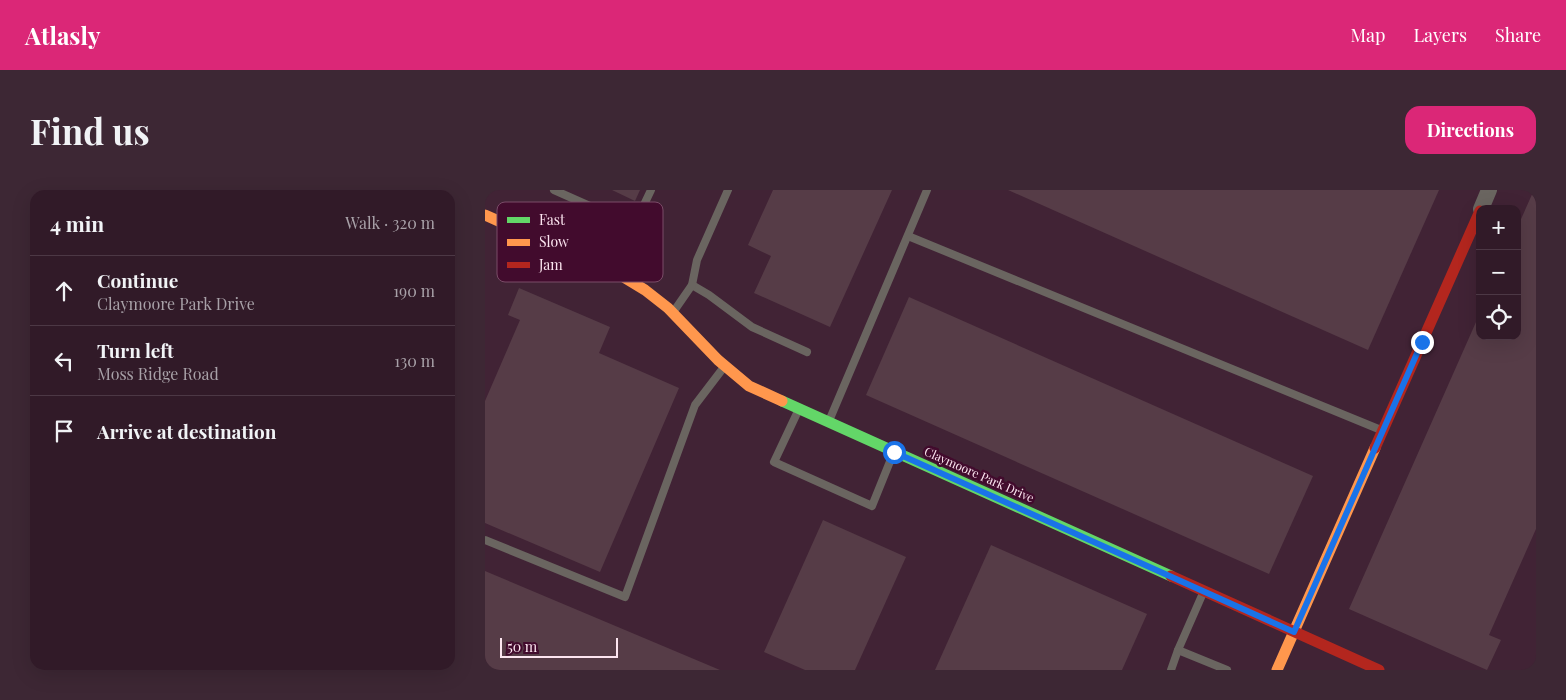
<!DOCTYPE html>
<meta charset="utf-8">
<style>
:root{--surface:#311a28;--page:#3d2734;--text:#f1f3f6;--muted:#a8a1a8;--line:#4c3845;--accent:#db2777}
body{margin:0;font-family:"Playfair Display",serif;background:var(--page);color:var(--text)}
.controls{position:absolute;right:15px;top:15px;display:grid;overflow:hidden;border-radius:10px;box-shadow:0 5px 20px #0002}
.controls button{width:45px;height:45px;display:grid;place-items:center;padding:0;border:0;border-bottom:1px solid var(--line);background:var(--surface);color:var(--text);font:25px sans-serif}
.scale{position:absolute;left:15px;bottom:12px;width:118px;box-sizing:border-box;padding-left:5px;border:2px solid #fce5f0;border-top:0;font-size:14px;line-height:18px;white-space:nowrap;color:#fce5f0;-webkit-text-stroke:4px #420b2d;paint-order:stroke}
.stop{position:absolute;width:15px;height:15px;margin:-11px;border:4px solid #1a73e8;border-radius:50%;background:#fff}
.stop.end{background:#1a73e8;border-color:#fff;box-shadow:0 1px 5px #0008}
.list{margin:0;padding:0;list-style:none}
h2{display:flex;justify-content:space-between;align-items:center;height:65px;margin:0;padding:0 20px;font-size:21px}
h2 small{font-size:16px;font-weight:400;color:var(--muted)}
.list li{display:grid;grid-template-columns:32px 1fr auto;gap:15px;align-items:center;box-sizing:border-box;height:70px;padding:0 20px;border-top:1px solid var(--line)}
.list b{display:block;font-size:19px;white-space:nowrap}
.list p{margin:0;font-size:16px;white-space:nowrap;color:var(--muted)}
.list em{font-size:16px;font-style:normal;color:var(--muted)}
.icon{flex:none;width:28px;height:28px;fill:none;stroke:currentColor;stroke-width:2;stroke-linecap:round;stroke-linejoin:round}
.map{position:relative;flex:none;width:1051px;height:480px;overflow:hidden;border-radius:15px}
header{display:flex;align-items:center;gap:30px;box-sizing:border-box;height:70px;padding:0 25px;background:var(--accent);color:#fff}
header strong{font-size:24px}
nav{display:flex;gap:28px;margin-inline-start:auto;font-size:18px}
.intro{display:flex;align-items:center;justify-content:space-between;box-sizing:border-box;height:120px;padding:0 30px}
h1{margin:0;font-size:35px}
.button{padding:12px 22px;border-radius:15px;background:var(--accent);color:#fff;font-size:18px;font-weight:700}
main{display:flex;gap:30px;padding:0 30px}
aside{flex:1;background:var(--surface);border-radius:15px;box-shadow:0 5px 20px #0002}
.map>svg:first-child{display:block}
</style>
<header>
<strong>Atlasly</strong>
<nav><a>Map</a><a>Layers</a><a>Share</a></nav>
</header>
<div class="intro"><h1>Find us</h1><a class="button">Directions</a></div>
<main>
<aside>
<h2>4 min<small>Walk · 320 m</small></h2>
<ul class="list">
<li><svg class="icon" aria-label="ahead" viewBox="0 0 24 24"><path d="M12 20V5M6 11l6-6 6 6"/></svg><div><b>Continue</b><p>Claymoore Park Drive</p></div><em>190 m</em></li>
<li><svg class="icon" aria-label="left" viewBox="0 0 24 24"><path d="M17 20v-9H6M10 6l-5 5 5 5"/></svg><div><b>Turn left</b><p>Moss Ridge Road</p></div><em>130 m</em></li>
<li><svg class="icon" aria-label="arrive" viewBox="0 0 24 24"><path d="M6 21V4h12l-3 4 3 4H6"/></svg><div><b>Arrive at destination</b></div></li>
</ul>
</aside>
<div class="map">
<svg width="1051" height="480" viewBox="0 0 1051 480">
<rect width="100%" height="100%" fill="#412335"/>
<g fill="#563c47">
<path d="M127,0H155L150,11Z"/>
<path d="M288,0H407L345,137L269,103L286,66L263,55Z"/>
<path d="M523,0H954L883,160Z"/>
<path d="M1049,0H1051V339L1004,445L1016,450L1002,480L864,419L995,123V146H1032V38Z"/>
<path d="M34,98L125,137L114,163L194,198L115,382L0,333V211L35,130L23,125Z"/>
<path d="M424,107L828,286L784,384L381,205Z"/>
<path d="M338,330L421,367L370,480H320L279,462Z"/>
<path d="M506,355L662,424L637,480H450Z"/>
<path d="M0,381L235,480H0Z"/>
</g>
<g fill="none" stroke-linecap="round" stroke-linejoin="round">
<g stroke="#6a6560" stroke-width="8">
<path d="M69,0L143,33"/>
<path d="M423,46L896,240"/>
<path d="M116,74L143,33L153,26L157,19L166,0"/>
<path d="M207,95L224,105L267,137L322,162"/>
<path d="M189,121L207,95L212,70L243,0"/>
<path d="M313,221L289,272L387,316L408,264"/>
<path d="M344,231L442,0"/>
<path d="M0,350L140,407L210,215L239,177"/>
<path d="M718,403L693,460L742,480"/>
<path d="M686,480L693,460"/>
</g>
<path stroke="#6a6560" stroke-width="16" d="M996,19L1004,0"/>
<path stroke="#63d668" stroke-width="11" d="M297,211L686,386"/>
<g stroke="#ff974d" stroke-width="11">
<path d="M0,25L137,86L160,100L183,118L233,170L264,196L297,211"/>
<path d="M792,480L890,258"/>
</g>
<g stroke="#b3261e" stroke-width="11">
<path d="M890,258L995,21"/>
<path d="M686,386L894,480"/>
</g>
</g>
<g fill="none" stroke-linecap="round" stroke-linejoin="round">
<path stroke="#1a73e8" stroke-width="6" d="M409,262L809,442L937,152"/>
</g>
<g text-anchor="middle" stroke-width="5" stroke-linejoin="round" paint-order="stroke">
<g font-size="12" fill="#fce5f0" stroke="#420b2d">
<text transform="translate(494 285) rotate(24)" y="4">Claymoore Park Drive</text>
</g>
</g>
<rect x="12" y="12" width="166" height="80" rx="8" fill="#420b2d" stroke="#7a4c68" stroke-width="1"/>
<rect x="22" y="27" width="23" height="6" fill="#63d668"/>
<rect x="22" y="49" width="23" height="7" fill="#ff974d"/>
<rect x="22" y="72" width="23" height="6" fill="#b3261e"/>
<g font-size="14" fill="#fce5f0">
<text x="54" y="35">Fast</text>
<text x="54" y="57">Slow</text>
<text x="54" y="80">Jam</text>
</g>
</svg>
<div class="controls">
<button>+</button>
<button>−</button>
<button><svg class="icon" aria-label="locate" viewBox="0 0 24 24"><circle cx="12" cy="12" r="6"/><path d="M12 2v4M12 18v4M2 12h4M18 12h4"/></svg></button>
</div>
<div class="scale">50 m</div>
<div class="stop" style="left:409px;top:262px"></div>
<div class="stop end" style="left:937px;top:152px"></div>
</div>
</main>
